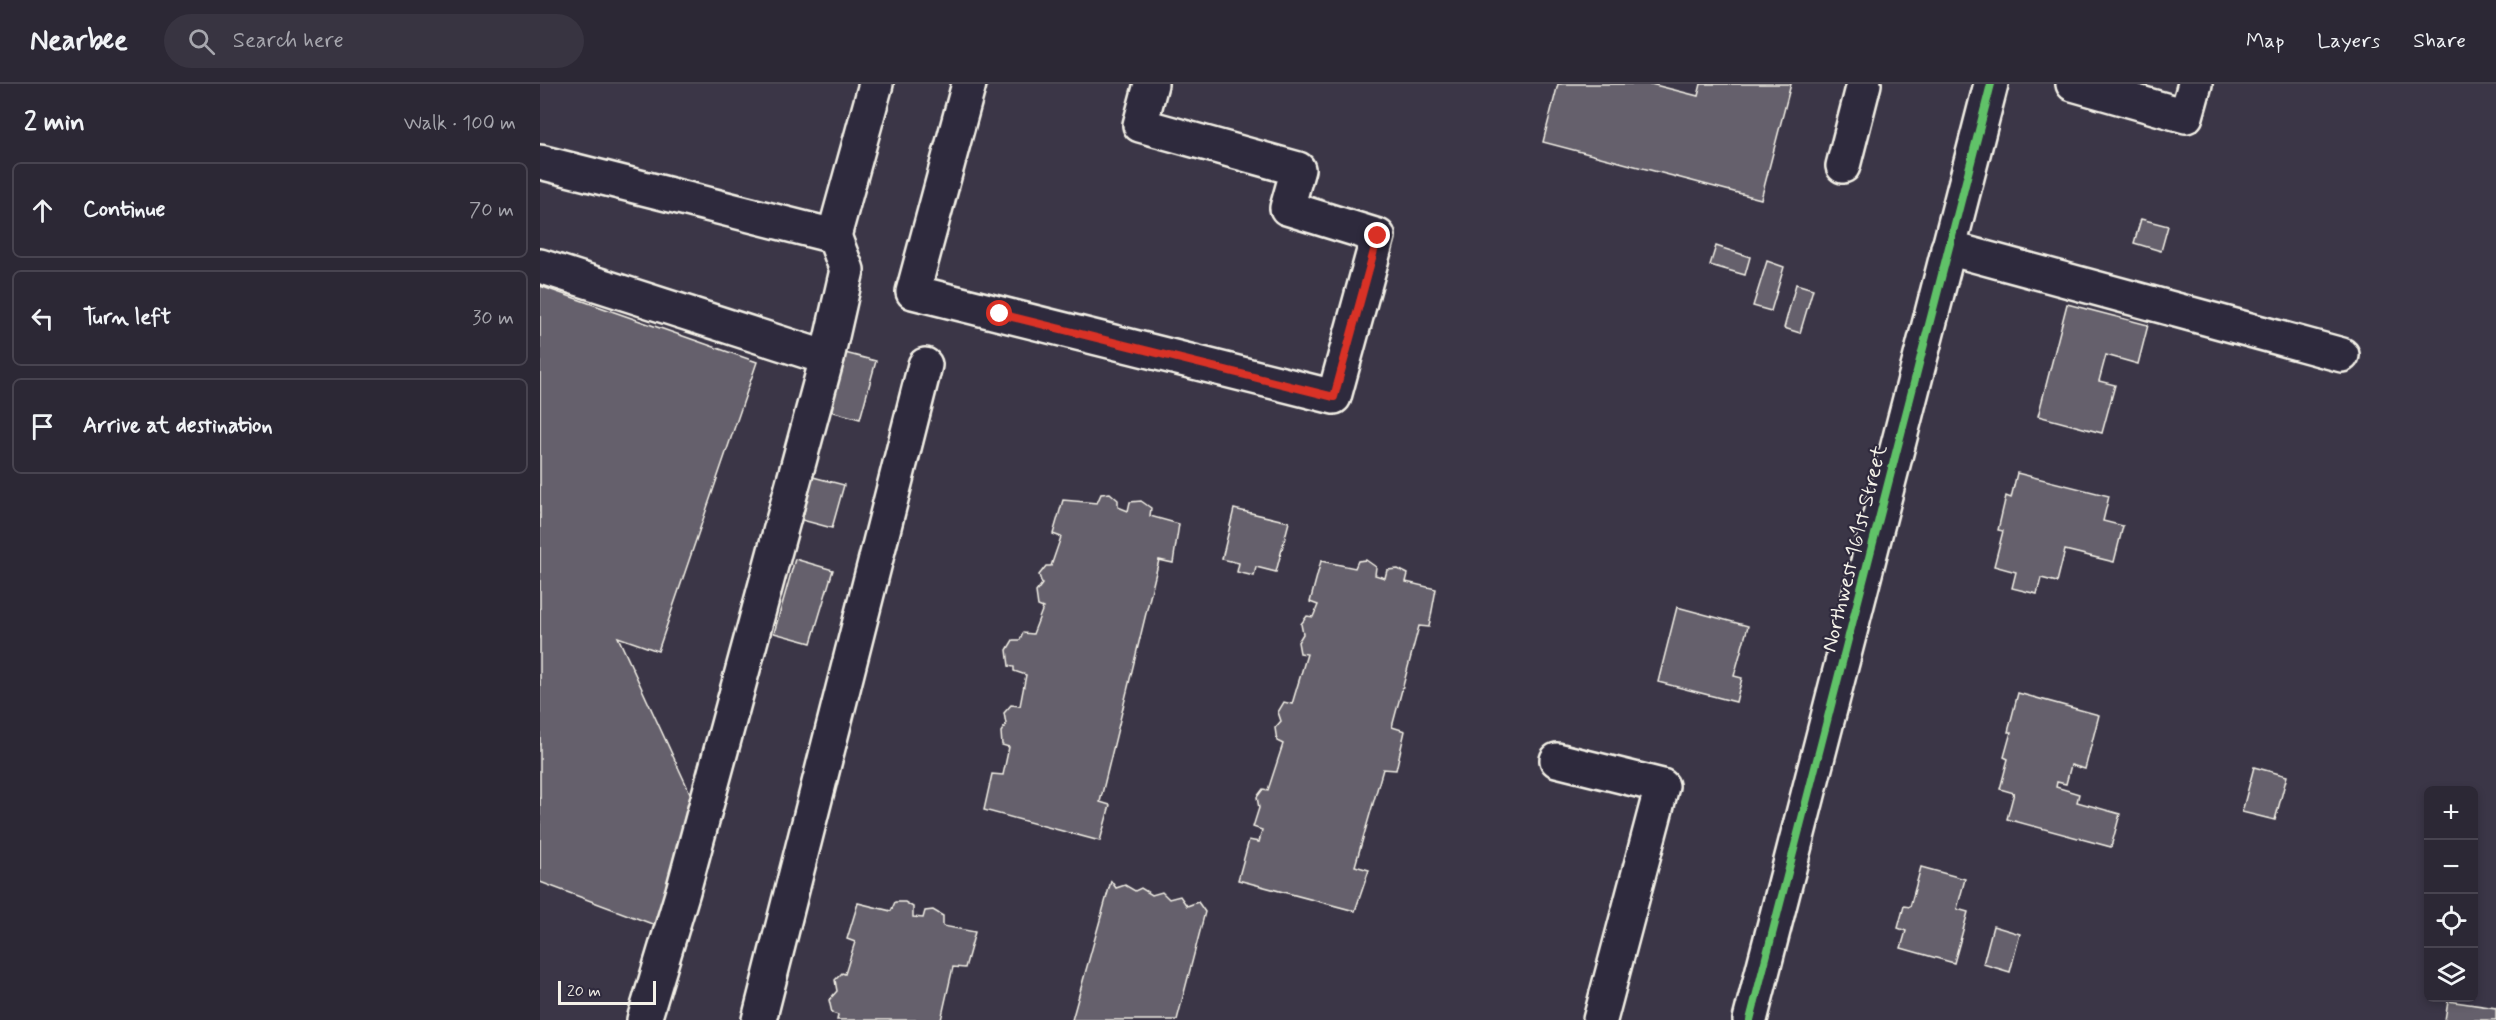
<!DOCTYPE html>
<meta charset="utf-8">
<style>
:root{--surface:#2c2835;--page:#383441;--text:#f1f3f6;--muted:#a6a6ad;--line:#484450}
body{margin:0;font-family:Mynerve,sans-serif;background:var(--page);color:var(--text)}
.controls{position:absolute;right:18px;bottom:18px;display:grid;overflow:hidden;border-radius:9px;box-shadow:0 3px 9px #0003}
.controls button{width:54px;height:54px;display:grid;place-items:center;padding:0;border:0;border-bottom:2px solid var(--line);background:var(--surface);color:var(--text);font:30px sans-serif}
.scale{position:absolute;left:18px;bottom:15px;width:98px;box-sizing:border-box;padding-left:6px;border:3px solid #f4f1e8;border-top:0;font-size:16px;line-height:21px;white-space:nowrap;color:#f4f1e8;-webkit-text-stroke:4px #2f2a3d;paint-order:stroke}
.stop{position:absolute;width:18px;height:18px;margin:-14px;border:4px solid #d93025;border-radius:50%;background:#fff}
.stop.end{background:#d93025;border-color:#fff;box-shadow:0 2px 6px #0008}
.list{margin:0;padding:0;list-style:none}
h2{display:flex;justify-content:space-between;align-items:center;height:78px;margin:0;padding:0 24px;font-size:26px}
h2 small{font-size:20px;font-weight:400;color:var(--muted)}
.list li{display:grid;grid-template-columns:39px 1fr auto;gap:18px;align-items:center;box-sizing:border-box;height:96px;margin:0 12px 12px;padding:0 12px;border:2px solid var(--line);border-radius:9px}
.list b{display:block;font-size:22px;white-space:nowrap}
.list em{font-size:20px;font-style:normal;color:var(--muted)}
.icon{flex:none;width:33px;height:33px;fill:none;stroke:currentColor;stroke-width:2;stroke-linecap:round;stroke-linejoin:round}
.map{position:relative;flex:none;width:1956px;height:936px;overflow:hidden}
header{display:flex;align-items:center;gap:36px;box-sizing:border-box;height:84px;padding:0 30px;background:var(--surface);border-bottom:2px solid var(--line)}
header strong{font-size:28px}
nav{display:flex;gap:33px;margin-inline-start:auto;font-size:21px}
.search{width:420px;height:54px;background:var(--page);display:flex;align-items:center;gap:15px;box-sizing:border-box;padding:0 21px;border-radius:33px;color:var(--muted);font-size:22px}
main{display:flex}
aside{flex:1;background:var(--surface)}
.map>svg:first-child{display:block}
</style>
<header>
<strong>Nearbee</strong>
<div class="search"><svg class="icon" aria-label="search" viewBox="0 0 24 24"><circle cx="10" cy="10" r="6"/><path d="M15 15l6 6"/></svg>Search here</div>
<nav><a>Map</a><a>Layers</a><a>Share</a></nav>
</header>
<main>
<aside>
<h2>2 min<small>Walk · 100 m</small></h2>
<ul class="list">
<li><svg class="icon" aria-label="ahead" viewBox="0 0 24 24"><path d="M12 20V5M6 11l6-6 6 6"/></svg><div><b>Continue</b></div><em>70 m</em></li>
<li><svg class="icon" aria-label="left" viewBox="0 0 24 24"><path d="M17 20v-9H6M10 6l-5 5 5 5"/></svg><div><b>Turn left</b></div><em>30 m</em></li>
<li><svg class="icon" aria-label="arrive" viewBox="0 0 24 24"><path d="M6 21V4h12l-3 4 3 4H6"/></svg><div><b>Arrive at destination</b></div></li>
</ul>
</aside>
<div class="map">
<svg width="1956" height="936" viewBox="0 0 1956 936">
<rect width="100%" height="100%" fill="#3b3647"/>
<filter id="ink" filterUnits="userSpaceOnUse"><feTurbulence type="fractalNoise" baseFrequency=".0167" numOctaves="2"/><feDisplacementMap in="SourceGraphic" scale="12" xChannelSelector="R" yChannelSelector="G"/><feConvolveMatrix kernelMatrix="1 2 1 2 8 2 1 2 1" color-interpolation-filters="sRGB"/></filter>
<g filter="url(#ink)">
<g fill="#65616c" stroke="#f4f1e8" stroke-width="1.5">
<path d="M1018,0H1111L1158,12L1161,0H1251L1221,115L1003,58Z"/>
<path d="M1601,135L1628,142L1621,167L1594,159Z"/>
<path d="M1176,162L1210,173L1205,191L1170,181Z"/>
<path d="M1227,177L1244,183L1231,227L1213,222Z"/>
<path d="M1256,200L1273,205L1260,249L1244,244Z"/>
<path d="M0,202L217,278L118,567L78,553L156,722L115,841L0,798Z"/>
<path d="M1527,220L1608,241L1598,280L1566,271L1559,297L1575,301L1562,349L1498,332Z"/>
<path d="M305,269L336,277L320,335L290,327Z"/>
<path d="M1477,389L1569,412L1563,437L1583,442L1574,478L1525,466L1517,498L1501,494L1497,510L1472,504L1476,488L1454,482L1463,447L1458,446L1466,412L1471,414Z"/>
<path d="M273,393L304,401L292,444L262,436Z"/>
<path d="M570,409L578,416V423L588,427L590,418L601,417L611,424L610,432L639,440L633,479L619,476L560,718L570,721L560,757L444,726L452,690L463,691L469,663L462,661L461,648L466,640L464,629L471,621L480,622L486,591L474,587V583L469,582L467,566L473,556H480L483,549L493,550L503,524L498,522L496,508L502,500L499,491L506,482H511L521,453L513,450L523,416L557,419L561,410Z"/>
<path d="M694,425L749,438L736,488L716,483L714,492L697,488L699,479L682,475Z"/>
<path d="M255,475L293,486L271,559L234,549Z"/>
<path d="M826,476L836,483L835,491L845,494L847,486L858,485L868,490L866,498L896,505L889,543L879,542L852,643L865,647L856,686L843,685L815,782L829,786L815,827L698,796L709,756L719,758L722,746L713,743L719,724L717,713L723,705L728,706L743,660L737,657L735,644L741,637L738,628L744,618L752,620L767,570L760,569L758,558L763,550L761,540L767,532L773,533L778,521L770,518L781,477L815,484L818,477Z"/>
<path d="M1137,523L1208,542L1194,592L1202,594L1196,618L1118,598Z"/>
<path d="M1478,609L1559,631L1545,685L1531,681L1526,700L1517,698L1516,703L1539,710L1537,718L1580,730L1571,763L1467,735L1474,709L1460,705L1468,675L1464,673L1471,648H1468Z"/>
<path d="M1714,683L1747,692L1735,736L1702,728Z"/>
<path d="M1381,783L1425,795L1417,825L1428,828L1414,879L1361,864L1366,847L1358,844L1364,822L1370,823Z"/>
<path d="M571,797L576,804L585,801L595,807L601,804L612,811L622,808L629,815L640,812L647,822L658,818L665,828L637,936H532Z"/>
<path d="M355,818H365L373,823V833L383,834L385,827L393,826L403,832V842L435,848L425,884L413,883L401,936H297L298,931L292,929L289,916L297,907L295,896L302,889L305,890L315,858L307,855L318,819L351,827Z"/>
<path d="M1453,842L1480,850L1470,888L1443,880Z"/>
<path d="M1908,917L1956,924V936H1905Z"/>
</g>
<g fill="none" stroke-linecap="round" stroke-linejoin="round">
<g stroke="#f4f1e8" stroke-width="38">
<g id="minor">
<path d="M429,0L373,208L794,313L838,152L747,124L758,85L600,41L611,0"/>
<path d="M1533,0L1646,32L1655,0"/>
<path d="M0,78L294,152L336,0"/>
<path d="M1303,82L1324,0"/>
<path d="M1408,164L1802,271"/>
<path d="M0,182L287,274L143,807L104,936"/>
<path d="M287,274L307,186L294,152"/>
<path d="M1017,676L1122,702L1060,936"/>
<path d="M219,936L385,281"/>
<path d="M1210,936L1451,0"/>
</g>
</g>
<use href="#minor" stroke="#2f2a3d" stroke-width="33"/>
<g stroke="#2f2a3d" stroke-width="11">
<path id="cycleway" d="M1210,936L1451,0"/>
</g>
<use href="#cycleway" stroke="#61c268" stroke-width="8"/>
</g>
</g>
<g fill="none" stroke-linecap="round" stroke-linejoin="round" filter="url(#ink)">
<path stroke="#d93025" stroke-width="8" d="M460,230L794,313L838,152"/>
</g>
<g text-anchor="middle" stroke-width="4.5" stroke-linejoin="round" paint-order="stroke">
<g font-size="22" fill="#f4f1e8" stroke="#2f2a3d">
<text transform="translate(1313 464) rotate(-76)" y="8">Northwest 161st Street</text>
</g>
</g>
</svg>
<div class="controls">
<button>+</button>
<button>−</button>
<button><svg class="icon" aria-label="locate" viewBox="0 0 24 24"><circle cx="12" cy="12" r="6"/><path d="M12 2v4M12 18v4M2 12h4M18 12h4"/></svg></button>
<button><svg class="icon" aria-label="layers" viewBox="0 0 24 24"><path d="M12 4l9 5-9 5-9-5zM3 14l9 5 9-5"/></svg></button>
</div>
<div class="scale">20 m</div>
<div class="stop" style="left:460px;top:230px"></div>
<div class="stop end" style="left:838px;top:152px"></div>
</div>
</main>
